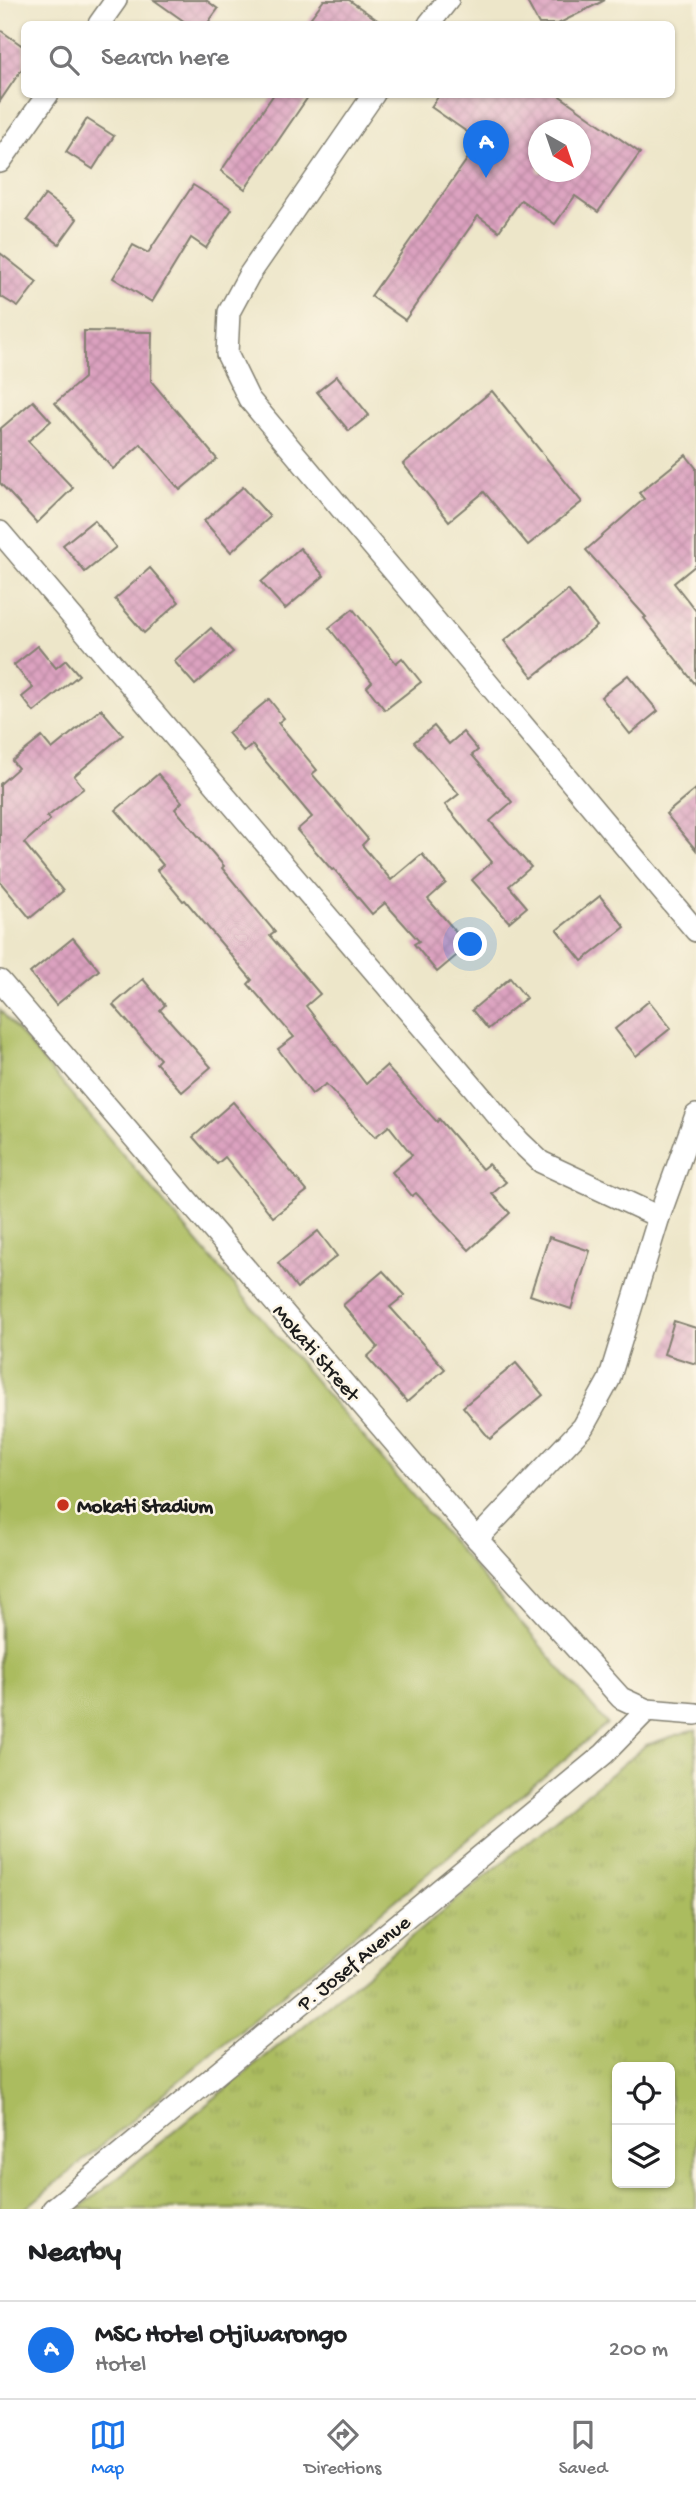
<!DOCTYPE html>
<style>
:root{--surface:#fff;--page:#f2f2f2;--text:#202124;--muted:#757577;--line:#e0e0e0;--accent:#1a73e8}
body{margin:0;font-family:"Gochi Hand",sans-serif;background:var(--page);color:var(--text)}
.controls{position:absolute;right:21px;bottom:21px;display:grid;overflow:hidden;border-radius:10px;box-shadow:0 2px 5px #0004}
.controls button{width:63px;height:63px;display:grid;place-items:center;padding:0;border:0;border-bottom:2px solid var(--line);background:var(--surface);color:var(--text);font:35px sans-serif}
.compass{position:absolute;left:528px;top:119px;width:63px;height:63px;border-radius:50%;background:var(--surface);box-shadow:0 2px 5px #0004;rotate:140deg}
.you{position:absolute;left:471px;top:945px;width:24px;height:24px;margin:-18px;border:5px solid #fff;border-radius:50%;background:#1a73e8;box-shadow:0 0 0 10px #1a73e833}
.badge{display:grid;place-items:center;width:46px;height:46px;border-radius:50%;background:var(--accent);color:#fff;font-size:23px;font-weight:700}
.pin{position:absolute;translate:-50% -58px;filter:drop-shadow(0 2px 4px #0008)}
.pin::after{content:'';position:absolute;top:37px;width:24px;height:21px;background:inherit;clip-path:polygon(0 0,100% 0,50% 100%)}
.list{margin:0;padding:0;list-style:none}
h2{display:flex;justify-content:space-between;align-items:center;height:91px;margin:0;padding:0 28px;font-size:30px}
h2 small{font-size:23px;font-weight:400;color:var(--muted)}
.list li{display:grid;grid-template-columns:46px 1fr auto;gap:21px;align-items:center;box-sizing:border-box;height:98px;padding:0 28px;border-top:2px solid var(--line)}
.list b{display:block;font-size:26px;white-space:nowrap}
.list p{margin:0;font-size:23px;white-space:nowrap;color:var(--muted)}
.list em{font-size:23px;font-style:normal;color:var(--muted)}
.icon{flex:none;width:38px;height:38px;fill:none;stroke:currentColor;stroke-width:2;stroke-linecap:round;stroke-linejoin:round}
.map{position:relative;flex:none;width:696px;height:2209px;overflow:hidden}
.search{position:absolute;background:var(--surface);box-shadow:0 2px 5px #0004;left:21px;right:21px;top:21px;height:77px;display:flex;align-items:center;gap:18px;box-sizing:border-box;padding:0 24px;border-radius:10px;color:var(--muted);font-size:26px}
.sheet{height:189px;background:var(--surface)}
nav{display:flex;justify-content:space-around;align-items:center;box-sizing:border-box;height:98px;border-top:2px solid var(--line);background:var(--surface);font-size:19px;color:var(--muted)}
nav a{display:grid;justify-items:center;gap:4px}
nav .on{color:var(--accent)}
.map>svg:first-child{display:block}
</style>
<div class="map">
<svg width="696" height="2209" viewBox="0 0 696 2209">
<defs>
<pattern id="grass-tufts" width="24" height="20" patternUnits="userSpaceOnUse" patternTransform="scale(1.75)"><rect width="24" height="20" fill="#abbc5f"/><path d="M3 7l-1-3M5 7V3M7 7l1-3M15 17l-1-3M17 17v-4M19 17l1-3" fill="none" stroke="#93a152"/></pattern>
<pattern id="building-cross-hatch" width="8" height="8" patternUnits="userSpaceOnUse" patternTransform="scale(1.75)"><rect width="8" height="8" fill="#dca2c0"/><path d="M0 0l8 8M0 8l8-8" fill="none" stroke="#bc8ba4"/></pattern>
</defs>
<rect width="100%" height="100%" fill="#fcf5e5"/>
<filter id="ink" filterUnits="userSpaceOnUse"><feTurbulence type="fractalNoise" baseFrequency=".0143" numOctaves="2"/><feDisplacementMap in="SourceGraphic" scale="14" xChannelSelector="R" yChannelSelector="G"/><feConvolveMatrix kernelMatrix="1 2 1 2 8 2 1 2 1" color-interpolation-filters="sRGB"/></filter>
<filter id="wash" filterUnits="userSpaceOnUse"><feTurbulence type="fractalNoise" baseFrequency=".00686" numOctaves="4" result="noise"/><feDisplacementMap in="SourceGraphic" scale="28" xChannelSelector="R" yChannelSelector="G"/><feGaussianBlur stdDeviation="1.57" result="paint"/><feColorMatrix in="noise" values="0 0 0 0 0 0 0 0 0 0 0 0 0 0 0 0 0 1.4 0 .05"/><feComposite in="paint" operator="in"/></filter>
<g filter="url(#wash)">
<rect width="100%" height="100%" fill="#ede6c9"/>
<path fill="url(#grass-tufts)" stroke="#646c3e" stroke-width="2" fill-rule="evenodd" d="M692,1730H696V2209H79L646,1745ZM617,2067H670V2183H617Z"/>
<path fill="#abbc5f" stroke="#646c3e" stroke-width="2" d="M0,1010L607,1724L25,2209H0Z"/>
<g id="blocks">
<g fill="url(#building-cross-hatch)" fill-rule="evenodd">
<path d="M154,0H206L218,9L207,24H188Z"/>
<path d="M324,0H349L383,24H306Z"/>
<path d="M526,0H605L558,24H539Z"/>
<path d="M0,30L24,47V66L0,101Z"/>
<path d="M274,94H310L245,189L221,171Z"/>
<path d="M440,94H557L640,153L598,212L575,196L555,224L521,200L499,231L478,216L405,320L371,296L480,141L431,107ZM538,130H580V172H538Z"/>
<path d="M87,119L114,136L93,169L66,152Z"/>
<path d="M193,185L232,209L206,248L191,238L152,302L113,278L133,245L148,253Z"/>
<path d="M45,195L77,219L59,244L27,220Z"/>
<path d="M0,253L37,282L18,307L0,296Z"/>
<path d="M84,331L152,332L151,381L217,459L180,490L141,444L113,469L55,403L84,378Z"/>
<path d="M337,376L369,415L349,431L317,392Z"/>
<path d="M492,391L582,502L528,545L484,492L449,521L403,464Z"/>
<path d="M33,401L51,421L28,441L73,488L37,523L0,483V429Z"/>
<path d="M686,455L696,468V565L674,583L696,611V685L644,618L646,617L586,550L644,499L639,493Z"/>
<path d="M243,487L270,517L231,552L204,521Z"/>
<path d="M94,520L116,547L85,572L63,545Z"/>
<path d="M300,548L324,576L285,609L261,582Z"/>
<path d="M150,568L179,602L144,633L115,599Z"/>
<path d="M568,590L597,626L533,677L504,641Z"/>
<path d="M353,609L396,663L402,658L421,682L385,710L367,687L372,682L329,628Z"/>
<path d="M211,628L233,652L195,685L174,661Z"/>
<path d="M38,646L56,668L66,660L79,675L34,712L22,697L33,688L14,665Z"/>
<path d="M628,675L658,711L630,734L601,697Z"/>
<path d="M269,699L284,718L278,723L317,770L312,774L368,839L362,845L391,880L422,854L446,883L428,899L468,946L437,972L414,944L419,941L385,903L372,914L334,869L332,870L297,830L312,817L252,745L244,752L228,733Z"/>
<path d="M101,709L123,735L74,776L84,788L47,817L50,820L24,843L63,891L30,918L0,882V784L18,768L12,761L42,737L52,749Z"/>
<path d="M434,726L449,744L463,732L478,750L472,755L512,802L490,821L531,867L509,886L527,907L509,922L472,880L492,862L445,805L459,794L414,742Z"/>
<path d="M158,774L182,802L175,809L224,866L222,868L275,932L270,936L320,994L306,1006L366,1084L386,1066L437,1122L439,1119L482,1169L488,1164L506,1182L492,1194L510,1213L469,1250L416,1193L412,1196L392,1172L412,1155L389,1126L375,1137L326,1084L312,1094L278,1049L294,1037L248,984L252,980L185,900L183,901L157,870L163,865L116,810Z"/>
<path d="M696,789V850L666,814Z"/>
<path d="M600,896L625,927L582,961L557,930Z"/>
<path d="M73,938L99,970L56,1005L30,973Z"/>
<path d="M510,978L526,998L488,1029L472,1010Z"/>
<path d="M143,979L165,1005L160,1010L211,1067L182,1092L156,1063L160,1059L113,1005Z"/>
<path d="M649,1001L671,1028L636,1056L615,1029Z"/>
<path d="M233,1102L307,1191L273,1217L225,1157L217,1164L193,1137Z"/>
<path d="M318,1231L337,1256L297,1288L278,1263Z"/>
<path d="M549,1237L590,1251L571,1309L530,1295Z"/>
<path d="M383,1271L405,1295L390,1307L445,1369L407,1402L367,1357L378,1347L343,1305Z"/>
<path d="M674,1321L696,1328V1364L664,1354Z"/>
<path d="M516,1363L543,1395L490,1439L463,1407Z"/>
</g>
</g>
</g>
<g filter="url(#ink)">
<use href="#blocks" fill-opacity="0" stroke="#848172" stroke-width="2"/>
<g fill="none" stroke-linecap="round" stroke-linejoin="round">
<g stroke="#848172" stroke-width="24">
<g id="street">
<path d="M99,24L116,0"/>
<path d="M429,24L448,0"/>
<path d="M374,94L249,275L229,312L227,354L249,399L696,931"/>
<path d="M0,162L48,94"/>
<path d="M0,532L519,1141L541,1162L659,1217"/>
<path d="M0,981L477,1539L621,1698L647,1710L696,1714"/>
<path d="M477,1539L583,1427L609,1380L659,1217L696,1115"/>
<path d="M53,2209L604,1754L647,1710"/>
</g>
</g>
<use href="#street" stroke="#fff" stroke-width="21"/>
</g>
</g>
<circle fill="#c8321e" stroke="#fcf5e5" stroke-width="2.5" cx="63" cy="1505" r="7"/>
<g text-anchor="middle" stroke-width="5" stroke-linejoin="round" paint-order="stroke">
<g font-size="21" fill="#1c1c1c" stroke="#fcf5e5">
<text transform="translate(317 1352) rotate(49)" y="7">Mokati Street</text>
<text transform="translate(353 1962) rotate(-39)" y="7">P. Josef Avenue</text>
</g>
<g font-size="21" font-weight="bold" fill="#1c1c1c" stroke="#fcf5e5" text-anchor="start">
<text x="77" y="1512">Mokati Stadium</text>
</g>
</g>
</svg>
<div class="controls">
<button><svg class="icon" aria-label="locate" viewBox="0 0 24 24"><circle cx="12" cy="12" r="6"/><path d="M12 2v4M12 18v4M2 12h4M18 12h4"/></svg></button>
<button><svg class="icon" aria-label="layers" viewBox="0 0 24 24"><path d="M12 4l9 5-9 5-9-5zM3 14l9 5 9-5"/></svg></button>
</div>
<svg class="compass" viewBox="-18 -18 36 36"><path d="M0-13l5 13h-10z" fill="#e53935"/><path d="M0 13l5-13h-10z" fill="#757577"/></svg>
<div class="you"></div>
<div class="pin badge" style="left:486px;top:178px">A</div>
<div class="search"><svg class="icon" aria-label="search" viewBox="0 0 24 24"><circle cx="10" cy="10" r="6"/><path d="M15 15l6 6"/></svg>Search here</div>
</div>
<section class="sheet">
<h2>Nearby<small></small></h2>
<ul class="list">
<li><span class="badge">A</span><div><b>MSC Hotel Otjiwarongo</b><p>Hotel</p></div><em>200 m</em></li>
</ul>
</section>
<nav>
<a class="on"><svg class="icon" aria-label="map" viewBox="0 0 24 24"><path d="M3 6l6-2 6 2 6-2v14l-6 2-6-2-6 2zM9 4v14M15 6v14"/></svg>Map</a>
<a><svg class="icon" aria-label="directions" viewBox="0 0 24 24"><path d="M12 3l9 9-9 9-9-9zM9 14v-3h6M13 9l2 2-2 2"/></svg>Directions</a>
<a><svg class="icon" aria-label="saved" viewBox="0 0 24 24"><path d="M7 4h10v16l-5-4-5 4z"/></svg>Saved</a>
</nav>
